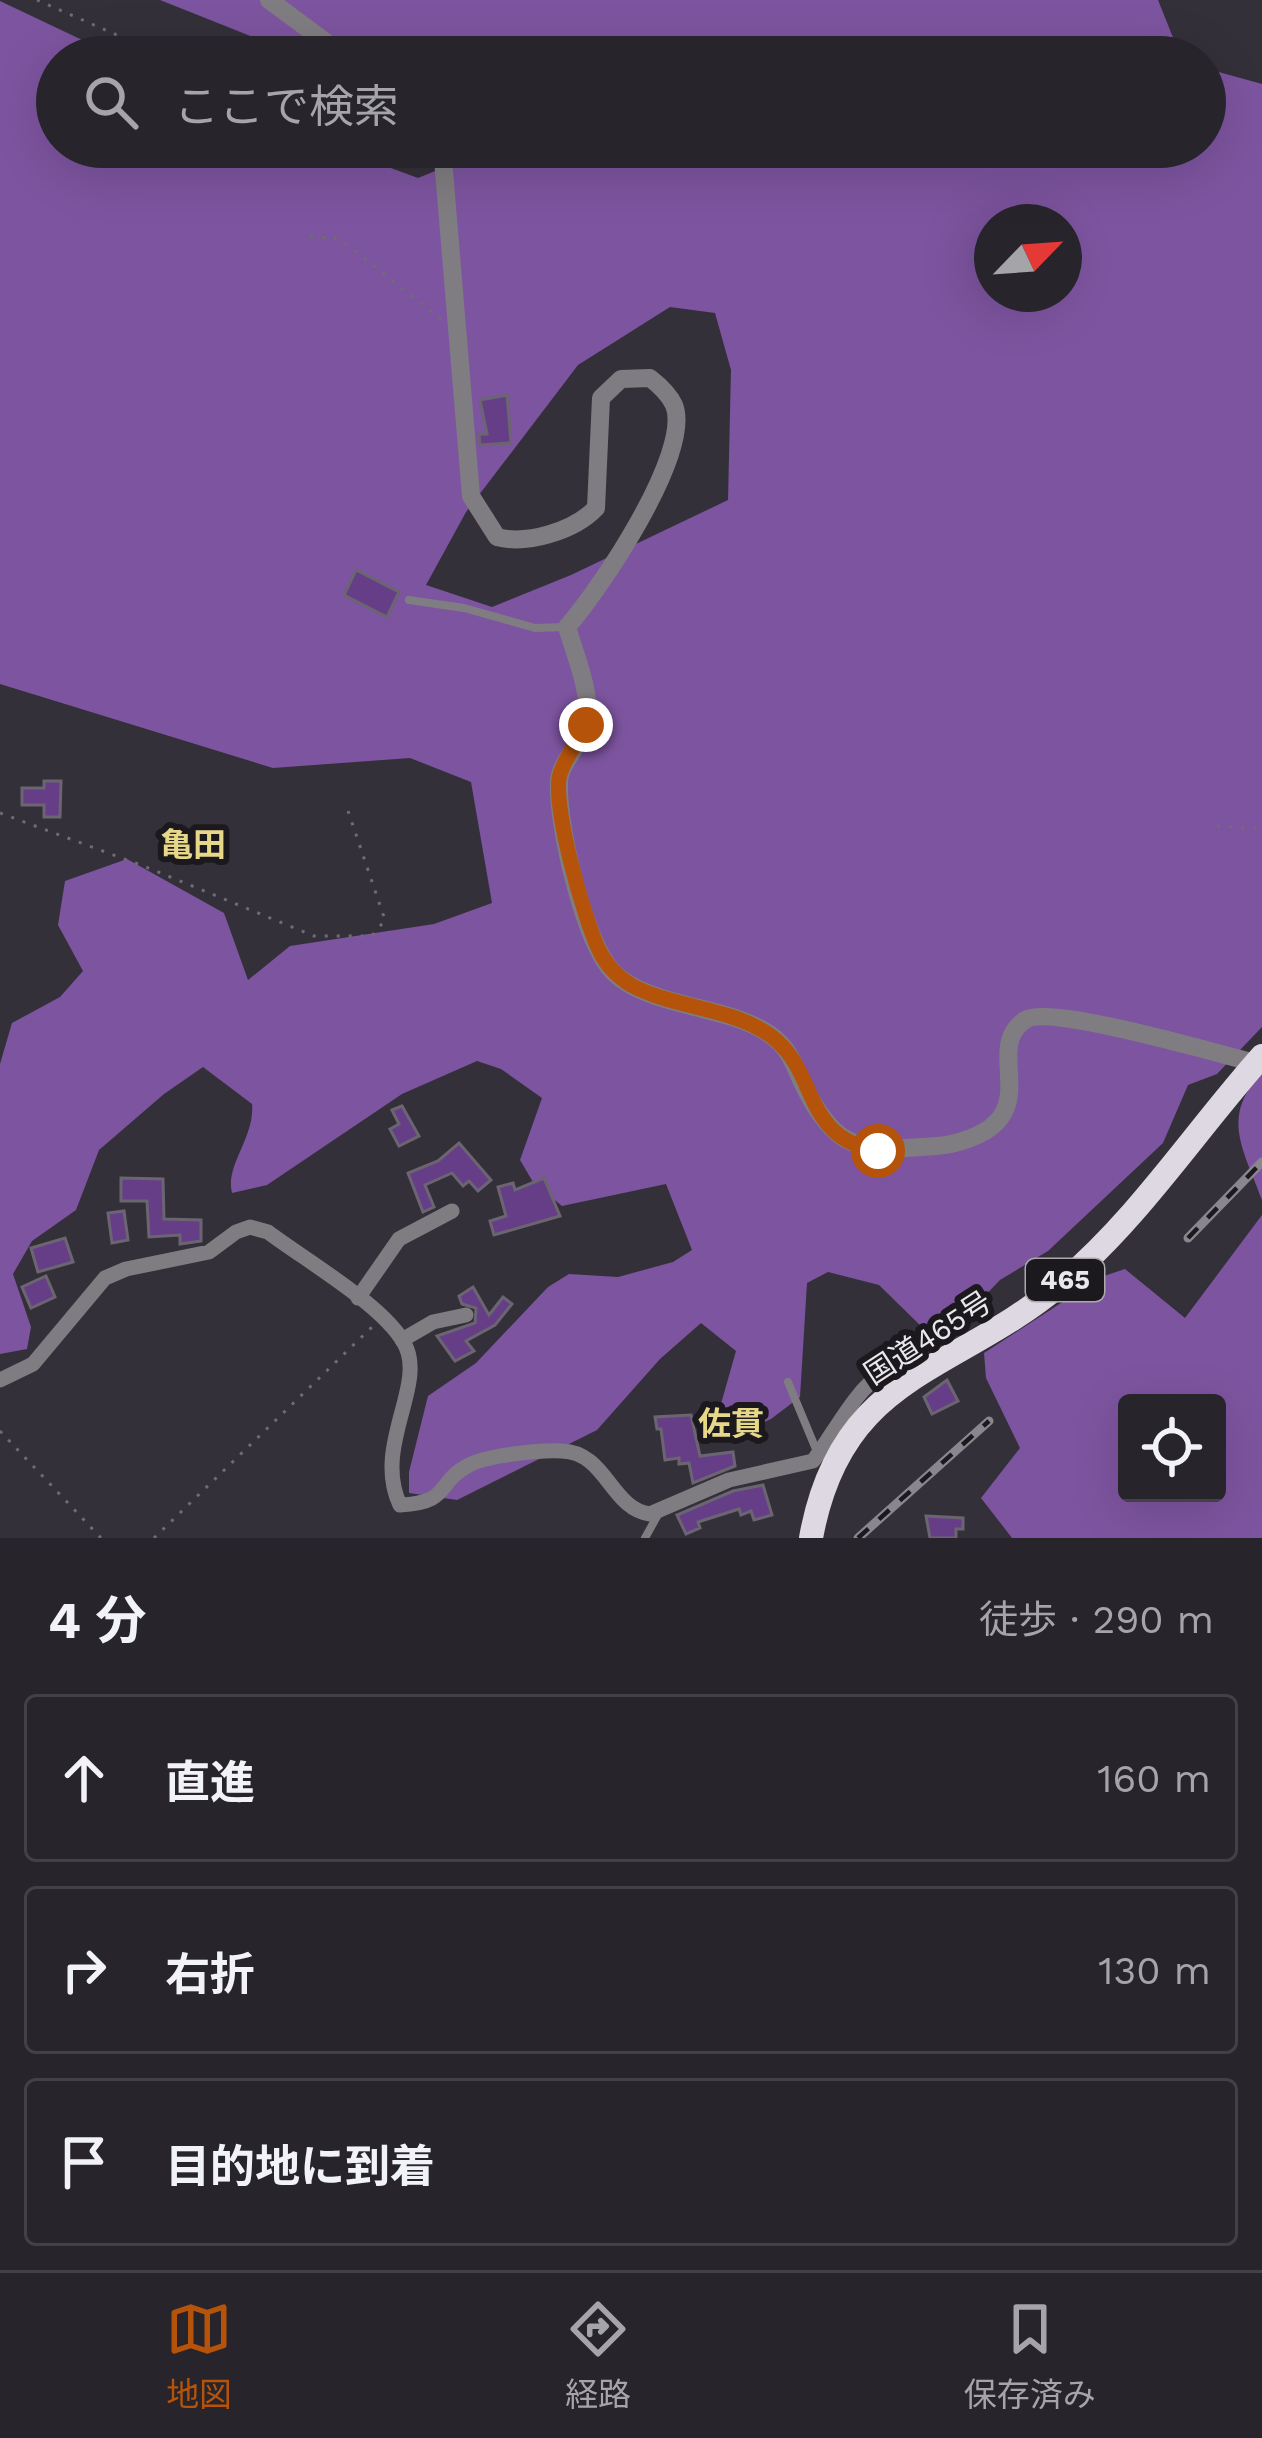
<!DOCTYPE html>
<html lang="ja">
<meta charset="utf-8">
<style>
:root{--surface:#27242b;--page:#2f2c33;--text:#f1f3f6;--muted:#a4a4a9;--line:#434147;--accent:#b45309}
body{margin:0;font-family:"Work Sans","Noto Sans JP",sans-serif;background:var(--page);color:var(--text)}
.controls{position:absolute;right:36px;bottom:36px;display:grid;overflow:hidden;border-radius:12px;box-shadow:0 12px 48px #0002}
.controls button{width:108px;height:108px;display:grid;place-items:center;padding:0;border:0;border-bottom:3px solid var(--line);background:var(--surface);color:var(--text);font:60px sans-serif}
.compass{position:absolute;left:974px;top:204px;width:108px;height:108px;border-radius:50%;background:var(--surface);box-shadow:0 12px 48px #0002;rotate:65deg}
.stop{position:absolute;width:36px;height:36px;margin:-27px;border:9px solid #b45309;border-radius:50%;background:#fff}
.stop.end{background:#b45309;border-color:#fff;box-shadow:0 3px 12px #0008}
.list{margin:0;padding:0;list-style:none}
h2{display:flex;justify-content:space-between;align-items:center;height:156px;margin:0;padding:0 48px;font-size:51px}
h2 small{font-size:39px;font-weight:400;color:var(--muted)}
.list li{display:grid;grid-template-columns:78px 1fr auto;gap:36px;align-items:center;box-sizing:border-box;height:168px;margin:0 24px 24px;padding:0 24px;border:3px solid var(--line);border-radius:12px}
.list b{display:block;font-size:45px;white-space:nowrap}
.list em{font-size:39px;font-style:normal;color:var(--muted)}
.icon{flex:none;width:66px;height:66px;fill:none;stroke:currentColor;stroke-width:2;stroke-linecap:round;stroke-linejoin:round}
.map{position:relative;flex:none;width:1262px;height:1538px;overflow:hidden}
.search{position:absolute;background:var(--surface);box-shadow:0 12px 48px #0002;left:36px;right:36px;top:36px;height:132px;display:flex;align-items:center;gap:30px;box-sizing:border-box;padding:0 42px;border-radius:66px;color:var(--muted);font-size:45px}
.sheet{height:732px;background:var(--surface)}
nav{display:flex;justify-content:space-around;align-items:center;box-sizing:border-box;height:168px;border-top:3px solid var(--line);background:var(--surface);font-size:33px;color:var(--muted)}
nav a{display:grid;justify-items:center;gap:6px}
nav .on{color:var(--accent)}
.map>svg:first-child{display:block}
</style>
<div class="map">
<svg width="1262" height="1538" viewBox="0 0 1262 1538">
<rect width="100%" height="100%" fill="#343039"/>
<g fill="#7d549f" fill-rule="evenodd">
<path d="M160,0H1158L1174,40L1197,57H360L347,48L336,57H303Z"/>
<path d="M0,1L118,57H57V147H334L418,178L455,163L451,147H1205V63L1215,71L1262,84V1027L1217,1074L1188,1085L1163,1143L1048,1251L1000,1280L944,1338L925,1330L879,1285L828,1272L807,1283L800,1397L771,1419L729,1439L713,1432L736,1351L701,1323L660,1359L597,1430L457,1500L409,1493V1472L428,1396L476,1363L548,1287L569,1274L618,1277L673,1262L692,1250L666,1184L562,1206L533,1182L520,1160L542,1098L501,1069L477,1061L402,1094L267,1185L232,1193C225,1165 255,1138 252,1104L203,1067L164,1094L99,1150L76,1210L32,1241L13,1274L31,1327L27,1349L0,1354V1064L12,1023L60,997L83,971L58,925L65,881L127,859L224,913L248,980L290,946L434,924L492,903L471,782L410,758L273,768L0,684ZM992,222H1064V294H992ZM670,307L715,313L731,370L728,500L571,575L492,607L426,585L466,512L578,365Z"/>
<path d="M1262,1074V1200C1245,1152 1219,1116 1262,1074Z"/>
<path d="M1262,1215V1538H1012L981,1498L1020,1448L986,1378L984,1353L1101,1277L1125,1269L1185,1318ZM1127,1403H1217V1493H1127Z"/>
</g>
<g fill="#663e87" stroke="#6a6570" stroke-width="3">
<path d="M507,395L511,443L480,445L479,434H487L480,400Z"/>
<path d="M356,570L399,592L387,617L344,595Z"/>
<path d="M44,781H61L60,817H44V805H22V788H44Z"/>
<path d="M402,1106L419,1136L399,1146L390,1129L399,1124L392,1110Z"/>
<path d="M459,1143L491,1180L478,1191L469,1181L463,1186L452,1173L425,1185L434,1207L423,1212L408,1173L438,1161Z"/>
<path d="M121,1178L163,1179L164,1219L201,1220V1241L180,1244V1235L149,1237L147,1201H121Z"/>
<path d="M544,1178L560,1216L494,1235L490,1221L506,1216L498,1187L513,1183L515,1190Z"/>
<path d="M124,1211L128,1240L112,1243L108,1213Z"/>
<path d="M65,1238L73,1262L38,1272L31,1248Z"/>
<path d="M46,1276L55,1297L31,1308L22,1287Z"/>
<path d="M473,1287L489,1315L503,1297L512,1304L495,1325L466,1341L474,1351L455,1361L437,1336L475,1323L476,1308L462,1304L459,1296Z"/>
<path d="M947,1380L958,1401L932,1414L924,1397Z"/>
<path d="M691,1415L700,1456L733,1452L735,1466L693,1483L689,1463L679,1464V1458L665,1460L661,1429H657L655,1417Z"/>
<path d="M763,1485L772,1515L754,1520L751,1511L741,1515L739,1509L698,1522L700,1528L686,1534L677,1515L733,1491Z"/>
<path d="M926,1516L963,1518V1529H956V1538H930Z"/>
</g>
<g fill="none" stroke-linecap="round" stroke-linejoin="round">
<g stroke="#706c74" stroke-width="3" stroke-dasharray="3 9" stroke-linecap="butt">
<path d="M37,0L167,57"/>
<path d="M378,147L396,154L426,150"/>
<path d="M310,237L334,238L349,246L442,320"/>
<path d="M0,813L146,867L314,936H372L385,920L347,808"/>
<path d="M1217,826L1262,829"/>
<path d="M0,1431L101,1538"/>
<path d="M154,1538L373,1326"/>
</g>
<g stroke="#807d82" stroke-width="8">
<path d="M409,600L464,608L535,628L566,627"/>
<path d="M788,1382L818,1454"/>
<path d="M645,1538L660,1511"/>
</g>
<g stroke="#807d82" stroke-width="15">
<path d="M358,1298L399,1239L452,1211"/>
<path d="M402,1340L433,1322L466,1315"/>
<path d="M0,1380L33,1364L105,1278L126,1269L209,1252L236,1232L250,1227L268,1232C305,1260 383,1305 404,1343C428,1384 372,1446 400,1505C451,1503 436,1482 469,1465C488,1455 540,1450 562,1451C606,1452 611,1509 650,1514L729,1480L813,1461C831,1438 857,1387 882,1374C894,1368 909,1370 922,1370"/>
</g>
<g stroke="#807d82" stroke-width="18">
<path d="M269,0L346,57"/>
<path d="M439,147L443,159L471,496L497,537C527,545 574,531 596,508L601,398L621,379L650,378C659,385 669,394 674,405C693,452 599,591 567,627C575,655 593,696 586,725C582,745 560,761 559,782C557,824 584,942 613,972C652,1011 740,1004 779,1042C792,1054 798,1075 806,1090C830,1137 852,1153 906,1148C920,1147 937,1147 951,1144C1054,1120 979,1051 1025,1020C1049,1004 1219,1054 1255,1063"/>
</g>
<path stroke="#ddd8e2" stroke-width="24" d="M811,1538C841,1371 955,1374 1063,1282C1139,1218 1196,1130 1262,1056"/>
<g stroke="#8a868e" stroke-width="9">
<g id="rail">
<path d="M1188,1238L1262,1162"/>
<path d="M858,1538L989,1421"/>
</g>
</g>
<use href="#rail" stroke="#1b191d" stroke-width="4.5" stroke-dasharray="14" stroke-linecap="butt"/>
</g>
<g fill="none" stroke-linecap="round" stroke-linejoin="round">
<path stroke="#b45309" stroke-width="15" d="M586,725C578,741 565,758 560,774C551,803 585,923 600,952C607,966 618,977 631,985C674,1009 741,1008 777,1041C818,1077 804,1138 878,1151"/>
</g>
<g text-anchor="middle" stroke-width="12" stroke-linejoin="round" paint-order="stroke">
<rect fill="#1b191d" stroke="#aba8ae" stroke-width="3" x="1026" y="1259" width="78" height="42" rx="9"/>
<g font-size="27" font-weight="bold" fill="#e9e6ec">
<text x="1065" y="1289">465</text>
</g>
<g font-size="30" fill="#e9e6ec" stroke="#1b191d">
<text transform="translate(928 1338) rotate(-33)" y="10">国道465号</text>
</g>
<g font-size="33" font-weight="bold" fill="#e7d789" stroke="#1b191d">
<text x="193" y="856">亀田</text>
<text x="731" y="1435">佐貫</text>
</g>
</g>
</svg>
<div class="controls">
<button><svg class="icon" aria-label="locate" viewBox="0 0 24 24"><circle cx="12" cy="12" r="6"/><path d="M12 2v4M12 18v4M2 12h4M18 12h4"/></svg></button>
</div>
<svg class="compass" viewBox="-18 -18 36 36"><path d="M0-13l5 13h-10z" fill="#e53935"/><path d="M0 13l5-13h-10z" fill="#a4a4a9"/></svg>
<div class="stop" style="left:878px;top:1151px"></div>
<div class="stop end" style="left:586px;top:725px"></div>
<div class="search"><svg class="icon" aria-label="search" viewBox="0 0 24 24"><circle cx="10" cy="10" r="6"/><path d="M15 15l6 6"/></svg>ここで検索</div>
</div>
<section class="sheet">
<h2>4 分<small>徒歩 · 290 m</small></h2>
<ul class="list">
<li><svg class="icon" aria-label="ahead" viewBox="0 0 24 24"><path d="M12 20V5M6 11l6-6 6 6"/></svg><div><b>直進</b></div><em>160 m</em></li>
<li><svg class="icon" aria-label="right" viewBox="0 0 24 24"><path d="M7 20v-9h11M14 6l5 5-5 5"/></svg><div><b>右折</b></div><em>130 m</em></li>
<li><svg class="icon" aria-label="arrive" viewBox="0 0 24 24"><path d="M6 21V4h12l-3 4 3 4H6"/></svg><div><b>目的地に到着</b></div></li>
</ul>
</section>
<nav>
<a class="on"><svg class="icon" aria-label="map" viewBox="0 0 24 24"><path d="M3 6l6-2 6 2 6-2v14l-6 2-6-2-6 2zM9 4v14M15 6v14"/></svg>地図</a>
<a><svg class="icon" aria-label="directions" viewBox="0 0 24 24"><path d="M12 3l9 9-9 9-9-9zM9 14v-3h6M13 9l2 2-2 2"/></svg>経路</a>
<a><svg class="icon" aria-label="saved" viewBox="0 0 24 24"><path d="M7 4h10v16l-5-4-5 4z"/></svg>保存済み</a>
</nav>
